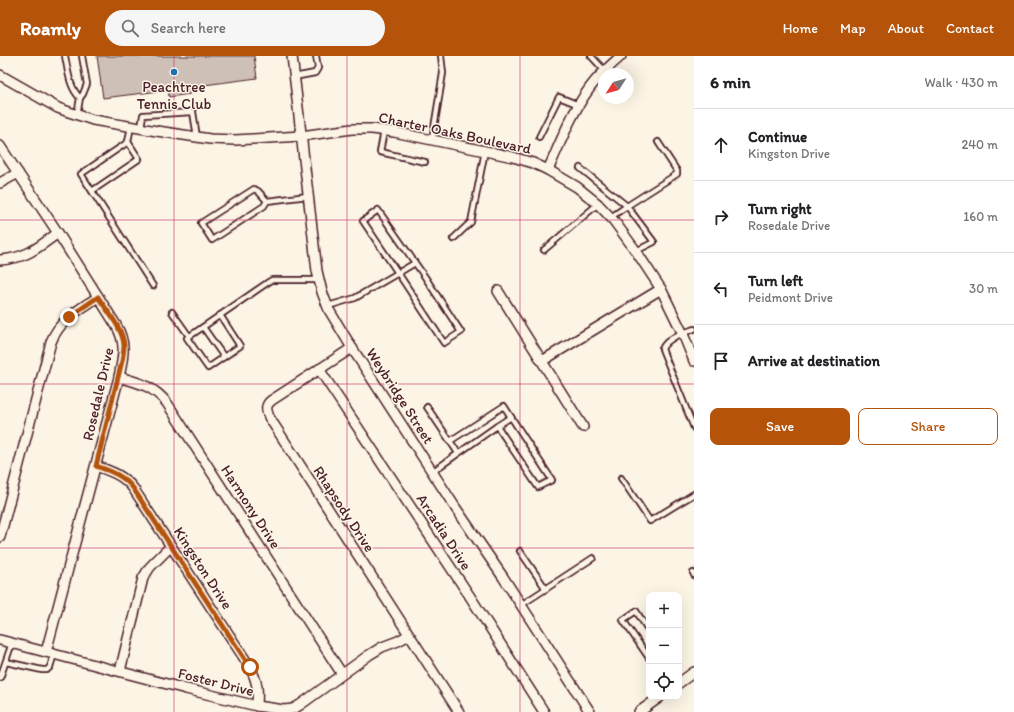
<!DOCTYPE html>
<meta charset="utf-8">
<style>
:root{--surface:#fff;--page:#f6f6f6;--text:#202124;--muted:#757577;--line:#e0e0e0;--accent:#b45309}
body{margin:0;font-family:Itim,sans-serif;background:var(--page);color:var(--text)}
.controls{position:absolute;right:12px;bottom:12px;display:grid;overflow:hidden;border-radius:8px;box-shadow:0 4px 16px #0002}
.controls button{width:36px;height:36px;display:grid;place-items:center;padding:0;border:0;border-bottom:1px solid var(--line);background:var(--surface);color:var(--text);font:20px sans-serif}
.compass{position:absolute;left:598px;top:12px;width:36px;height:36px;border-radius:50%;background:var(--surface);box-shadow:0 4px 16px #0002;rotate:234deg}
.stop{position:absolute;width:12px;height:12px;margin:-9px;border:3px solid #b45309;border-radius:50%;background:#fff}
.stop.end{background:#b45309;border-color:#fff;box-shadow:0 1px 4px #0008}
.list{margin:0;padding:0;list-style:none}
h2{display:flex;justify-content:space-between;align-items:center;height:52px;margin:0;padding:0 16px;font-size:17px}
h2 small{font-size:13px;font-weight:400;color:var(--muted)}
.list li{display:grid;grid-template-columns:26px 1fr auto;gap:12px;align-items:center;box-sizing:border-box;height:72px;padding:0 16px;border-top:1px solid var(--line)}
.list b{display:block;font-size:15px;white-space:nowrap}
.list p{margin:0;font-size:13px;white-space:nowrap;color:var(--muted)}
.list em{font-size:13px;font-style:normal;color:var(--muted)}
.actions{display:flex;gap:8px;padding:12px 16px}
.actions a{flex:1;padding:9px 0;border:1px solid var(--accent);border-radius:8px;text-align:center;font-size:14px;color:var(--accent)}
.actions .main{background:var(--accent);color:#fff}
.icon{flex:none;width:22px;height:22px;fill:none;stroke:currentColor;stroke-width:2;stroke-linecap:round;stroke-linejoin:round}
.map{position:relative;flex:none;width:694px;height:656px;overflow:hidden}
header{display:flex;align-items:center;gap:24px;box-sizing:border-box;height:56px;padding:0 20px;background:var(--accent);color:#fff}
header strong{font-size:19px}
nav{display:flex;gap:22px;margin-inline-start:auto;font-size:14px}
.search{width:280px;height:36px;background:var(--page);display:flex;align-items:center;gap:10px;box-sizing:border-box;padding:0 14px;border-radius:22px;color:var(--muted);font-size:15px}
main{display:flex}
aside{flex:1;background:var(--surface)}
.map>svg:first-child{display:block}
</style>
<header>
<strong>Roamly</strong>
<div class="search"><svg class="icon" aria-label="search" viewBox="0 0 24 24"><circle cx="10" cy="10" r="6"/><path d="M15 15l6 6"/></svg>Search here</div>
<nav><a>Home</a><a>Map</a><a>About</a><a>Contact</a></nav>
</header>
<main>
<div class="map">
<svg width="694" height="656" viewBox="0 0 694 656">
<rect width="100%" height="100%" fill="#fcf5e5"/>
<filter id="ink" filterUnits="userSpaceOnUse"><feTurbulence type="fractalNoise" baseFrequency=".025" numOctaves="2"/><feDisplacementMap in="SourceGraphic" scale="8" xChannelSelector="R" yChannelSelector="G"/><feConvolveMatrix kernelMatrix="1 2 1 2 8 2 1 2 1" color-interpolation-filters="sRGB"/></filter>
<g filter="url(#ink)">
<path fill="#cfc0b7" stroke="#4a1f2b" d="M97,0H254L257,22L189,31L190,38L169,41L168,34L103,42Z"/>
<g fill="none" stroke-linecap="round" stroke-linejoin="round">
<g stroke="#4a1f2b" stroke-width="8">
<g id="service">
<path d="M65,0C68,14 69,31 80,42"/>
<path d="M591,0L605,15"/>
<path d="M294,21L315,17L318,12L316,0"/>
<path d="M77,59L80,42L83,38L87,28L82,0"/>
<path d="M131,70L128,86L81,118L153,230"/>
<path d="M141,72L143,59L193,56L197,81"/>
<path d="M384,75L380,96L425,106"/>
<path d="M539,81L559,41L579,49"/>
<path d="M432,84L443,17L441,0"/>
<path d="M580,112L627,150L677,118V115L658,86"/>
<path d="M92,135L139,103L128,86"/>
<path d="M267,145L258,135L254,133L201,167L212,184L264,150L267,145L308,140"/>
<path d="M611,161L627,150L654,186L636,195"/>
<path d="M453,183L471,166L485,95"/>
<path d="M544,194L598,148"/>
<path d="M328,250L355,242L398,217L363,165L378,154L425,221L461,276L444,287L398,217L415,207"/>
<path d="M172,256L189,280"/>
<path d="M220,259L240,290L208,312L187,282L267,227L272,224H319"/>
<path d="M203,271L224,301"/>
<path d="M694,273C683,277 667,282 662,293L694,372"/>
<path d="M427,351L458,397"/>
<path d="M450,385L504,350L511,361"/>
<path d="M432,416L497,370L538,431L552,424L511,361L497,370"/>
<path d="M621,422L650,465L694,438"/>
<path d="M520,495L546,533"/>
<path d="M693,517L694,519"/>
<path d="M521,549L593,502"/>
<path d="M649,575L636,555L623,564L649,602"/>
<path d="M6,606L42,614H47L50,611L54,598"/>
<path d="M0,622L12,587"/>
</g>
</g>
<g stroke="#4a1f2b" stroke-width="12">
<g id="minor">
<path d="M292,0L317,215L322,236L329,254L352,292L455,451L503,521L590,656"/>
<path d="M0,19L58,52L69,56L93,64L157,75L210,83L235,84L301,80L352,73H372L394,76L485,95L513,101L533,107L548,114L577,131L598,148L614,165L636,195L661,233L683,278L694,305"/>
<path d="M0,90L58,177L116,269C127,288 123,301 119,321L46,596"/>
<path d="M548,114C562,83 574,50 596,24C604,15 612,8 621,0"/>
<path d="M0,127L18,117"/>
<path d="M0,204C27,202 37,192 58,177"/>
<path d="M498,235L583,371"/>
<path d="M352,292L272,344C265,349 266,353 269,361L459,656"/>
<path d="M542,305L661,233"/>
<path d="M319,313L471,542L544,656"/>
<path d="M119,321C140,327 153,330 167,347L342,618"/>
<path d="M96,410C110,415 123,419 133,432L250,611C258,627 258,633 257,650"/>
<path d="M0,481L51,286C60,263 79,254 98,241"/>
<path d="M0,584L186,633L257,650L284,654L293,653L300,649L369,599L382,591L398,585L409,579"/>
<path d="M120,615L143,522L150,511L171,490"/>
<path d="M679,627L694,616"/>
<path d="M639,656L660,641"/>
</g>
</g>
<use href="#service" stroke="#fcf5e5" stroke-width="4.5"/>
<use href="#minor" stroke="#fcf5e5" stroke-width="9"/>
</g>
</g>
<g fill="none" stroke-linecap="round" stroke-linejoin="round" filter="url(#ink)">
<path stroke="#b45309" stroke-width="5" d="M69,261L98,241C107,255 123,273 124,289C124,294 123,300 122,305L96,410C110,415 123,419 133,432L250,611"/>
</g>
<path fill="none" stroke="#c2185b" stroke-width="1" stroke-opacity="0.55" d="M174,0V656M347,0V656M520,0V656M0,164H694M0,328H694M0,492H694"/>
<circle fill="#1f6fb2" stroke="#fcf5e5" stroke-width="1.5" cx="174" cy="16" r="4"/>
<g text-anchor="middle" stroke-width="3" stroke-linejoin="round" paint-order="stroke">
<g font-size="15" fill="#4a1f2b" stroke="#fcf5e5">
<text x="174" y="36">Peachtree<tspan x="174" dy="17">Tennis Club</tspan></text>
</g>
<g font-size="15" fill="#4a1f2b" stroke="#fcf5e5">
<text transform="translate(455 77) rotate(12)" y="5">Charter Oaks Boulevard</text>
<text transform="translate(98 338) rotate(-77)" y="5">Rosedale Drive</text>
<text transform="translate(400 340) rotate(57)" y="5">Weybridge Street</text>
<text transform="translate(251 451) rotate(57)" y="5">Harmony Drive</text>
<text transform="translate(344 453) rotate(57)" y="5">Rhapsody Drive</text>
<text transform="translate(444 476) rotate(57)" y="5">Arcadia Drive</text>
<text transform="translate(203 512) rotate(57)" y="5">Kingston Drive</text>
<text transform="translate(216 626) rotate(14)" y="5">Foster Drive</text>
</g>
</g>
</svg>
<div class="controls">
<button>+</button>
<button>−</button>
<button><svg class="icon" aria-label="locate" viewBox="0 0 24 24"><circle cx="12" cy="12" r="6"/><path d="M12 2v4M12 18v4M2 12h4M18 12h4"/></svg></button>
</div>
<svg class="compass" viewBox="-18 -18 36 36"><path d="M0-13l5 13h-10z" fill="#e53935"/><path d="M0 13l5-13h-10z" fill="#757577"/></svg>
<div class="stop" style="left:250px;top:611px"></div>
<div class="stop end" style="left:69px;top:261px"></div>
</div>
<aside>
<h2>6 min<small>Walk · 430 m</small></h2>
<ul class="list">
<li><svg class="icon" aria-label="ahead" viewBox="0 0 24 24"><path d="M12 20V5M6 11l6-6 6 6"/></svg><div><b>Continue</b><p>Kingston Drive</p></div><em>240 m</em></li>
<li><svg class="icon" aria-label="right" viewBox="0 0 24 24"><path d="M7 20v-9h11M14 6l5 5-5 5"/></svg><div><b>Turn right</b><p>Rosedale Drive</p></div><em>160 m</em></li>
<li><svg class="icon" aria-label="left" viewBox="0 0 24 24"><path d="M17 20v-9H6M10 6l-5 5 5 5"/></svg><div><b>Turn left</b><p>Peidmont Drive</p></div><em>30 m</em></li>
<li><svg class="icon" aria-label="arrive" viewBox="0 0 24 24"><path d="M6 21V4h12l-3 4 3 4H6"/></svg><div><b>Arrive at destination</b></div></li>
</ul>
<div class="actions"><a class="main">Save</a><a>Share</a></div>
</aside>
</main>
